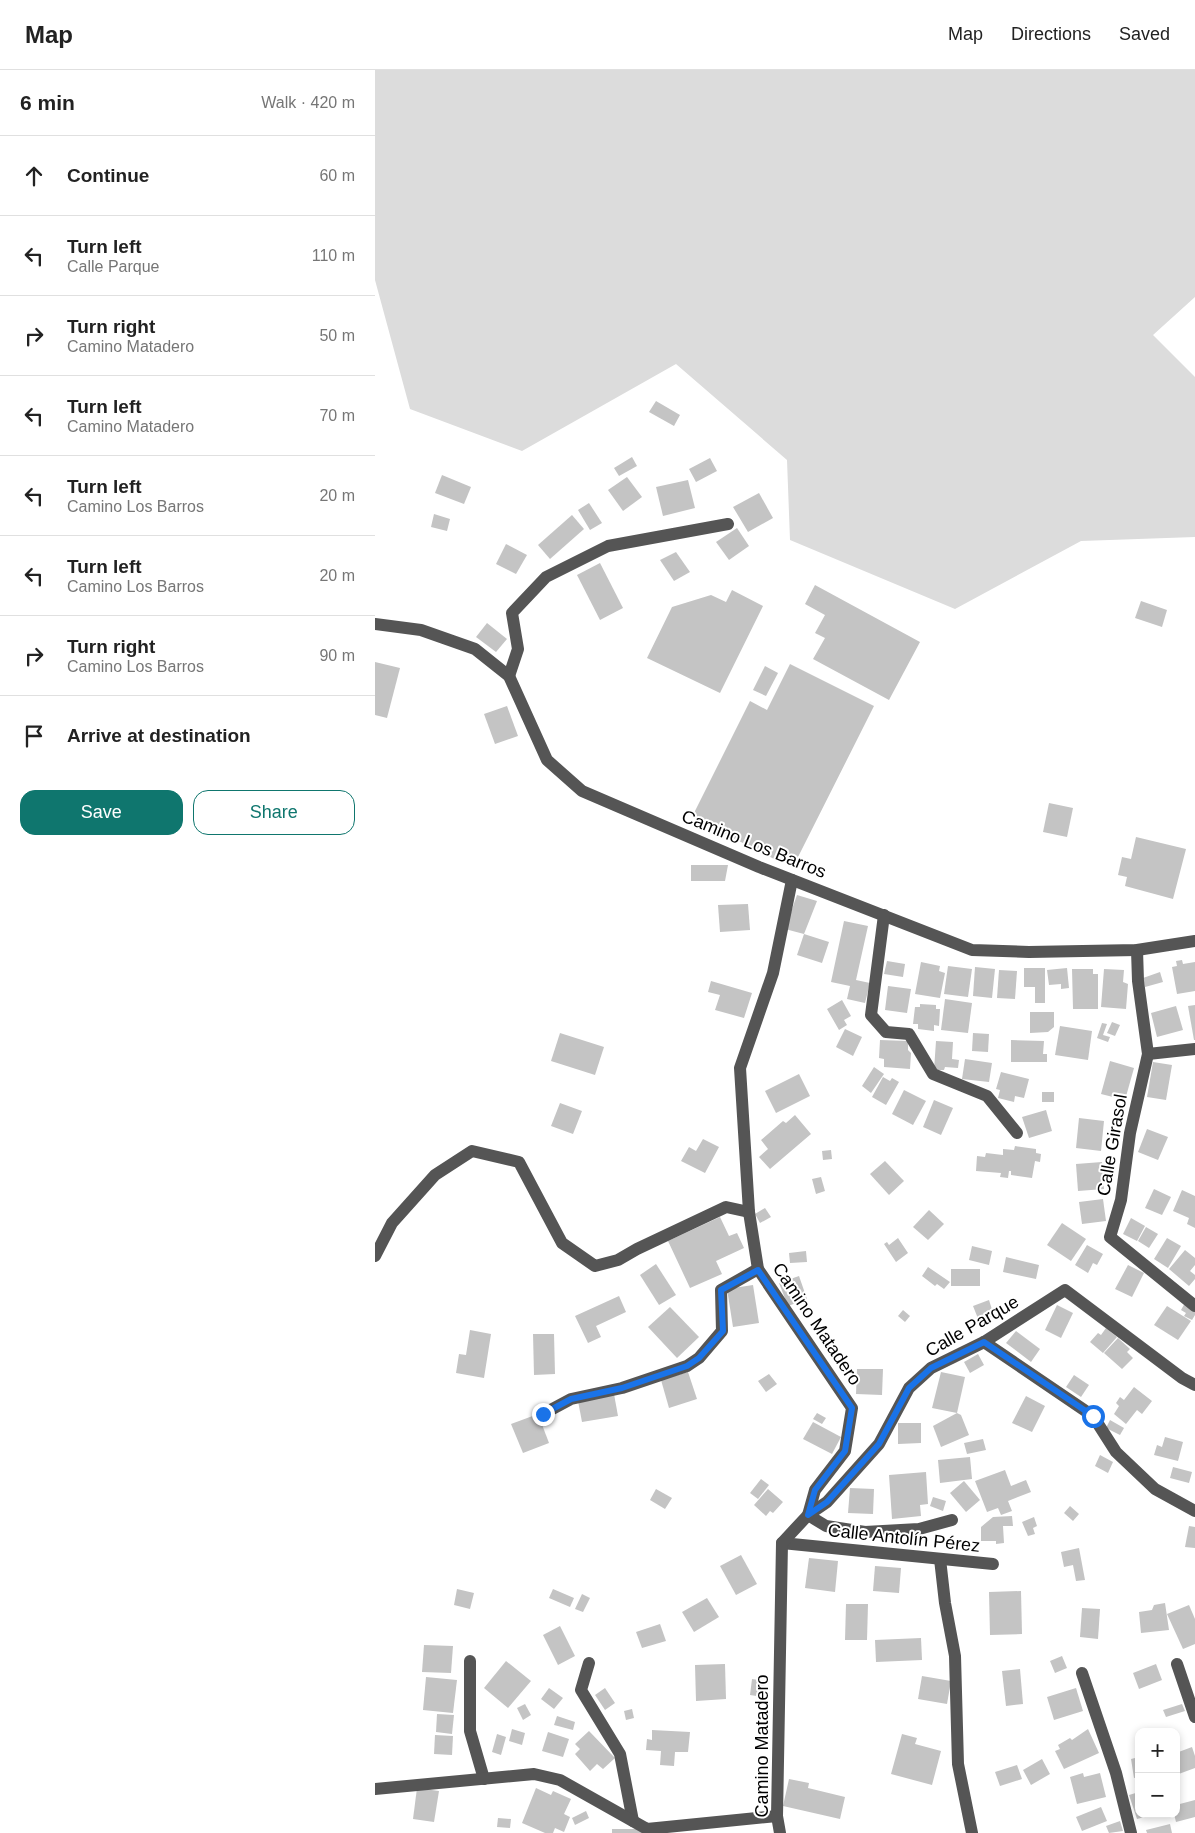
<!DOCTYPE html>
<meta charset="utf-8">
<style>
:root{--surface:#fff;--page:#f2f2f2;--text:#222;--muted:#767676;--line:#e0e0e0;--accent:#0f766e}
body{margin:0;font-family:Arial,sans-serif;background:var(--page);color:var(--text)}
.controls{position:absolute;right:15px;bottom:15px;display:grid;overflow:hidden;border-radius:10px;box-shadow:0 2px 8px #0003}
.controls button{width:45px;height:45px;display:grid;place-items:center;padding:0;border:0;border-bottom:1px solid var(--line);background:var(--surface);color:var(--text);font:25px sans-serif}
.stop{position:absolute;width:15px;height:15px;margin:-11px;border:4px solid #1a73e8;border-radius:50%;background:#fff}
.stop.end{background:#1a73e8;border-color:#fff;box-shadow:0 1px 5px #0008}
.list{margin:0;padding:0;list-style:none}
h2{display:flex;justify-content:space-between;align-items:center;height:65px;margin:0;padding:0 20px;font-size:21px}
h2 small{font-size:16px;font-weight:400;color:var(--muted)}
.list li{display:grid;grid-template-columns:32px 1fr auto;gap:15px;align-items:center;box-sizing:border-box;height:80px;padding:0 20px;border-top:1px solid var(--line)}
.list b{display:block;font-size:19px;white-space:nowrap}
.list p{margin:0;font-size:16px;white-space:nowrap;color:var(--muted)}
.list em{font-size:16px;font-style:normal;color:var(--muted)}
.actions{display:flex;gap:10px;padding:15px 20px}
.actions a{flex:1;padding:11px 0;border:1px solid var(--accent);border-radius:15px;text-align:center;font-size:18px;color:var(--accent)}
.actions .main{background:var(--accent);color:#fff}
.icon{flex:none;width:28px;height:28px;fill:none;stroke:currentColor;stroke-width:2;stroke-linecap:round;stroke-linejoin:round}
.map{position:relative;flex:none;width:820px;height:1763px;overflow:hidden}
header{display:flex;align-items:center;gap:30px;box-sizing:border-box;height:70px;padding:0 25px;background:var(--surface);border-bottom:1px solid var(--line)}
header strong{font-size:24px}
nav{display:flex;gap:28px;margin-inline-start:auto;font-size:18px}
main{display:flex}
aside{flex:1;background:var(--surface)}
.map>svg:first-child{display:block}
</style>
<header>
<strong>Map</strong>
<nav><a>Map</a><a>Directions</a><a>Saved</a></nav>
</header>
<main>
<aside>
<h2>6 min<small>Walk · 420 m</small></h2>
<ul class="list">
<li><svg class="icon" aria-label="ahead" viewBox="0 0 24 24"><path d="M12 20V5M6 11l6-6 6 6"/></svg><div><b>Continue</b></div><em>60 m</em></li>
<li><svg class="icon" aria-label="left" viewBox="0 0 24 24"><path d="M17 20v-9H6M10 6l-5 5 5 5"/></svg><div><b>Turn left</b><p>Calle Parque</p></div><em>110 m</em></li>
<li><svg class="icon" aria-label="right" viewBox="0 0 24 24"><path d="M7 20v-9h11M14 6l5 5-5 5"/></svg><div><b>Turn right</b><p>Camino Matadero</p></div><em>50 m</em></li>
<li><svg class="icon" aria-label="left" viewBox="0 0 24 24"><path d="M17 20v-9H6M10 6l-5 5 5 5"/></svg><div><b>Turn left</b><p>Camino Matadero</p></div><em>70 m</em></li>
<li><svg class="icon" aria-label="left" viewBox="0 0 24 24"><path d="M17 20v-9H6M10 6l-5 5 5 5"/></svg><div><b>Turn left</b><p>Camino Los Barros</p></div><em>20 m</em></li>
<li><svg class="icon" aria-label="left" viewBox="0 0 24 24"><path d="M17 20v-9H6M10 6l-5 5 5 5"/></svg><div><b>Turn left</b><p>Camino Los Barros</p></div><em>20 m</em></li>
<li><svg class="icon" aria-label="right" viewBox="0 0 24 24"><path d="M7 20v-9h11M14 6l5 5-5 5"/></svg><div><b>Turn right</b><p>Camino Los Barros</p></div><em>90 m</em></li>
<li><svg class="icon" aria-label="arrive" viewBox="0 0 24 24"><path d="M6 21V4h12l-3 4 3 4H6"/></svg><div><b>Arrive at destination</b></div></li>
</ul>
<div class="actions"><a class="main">Save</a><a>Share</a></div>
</aside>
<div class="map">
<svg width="820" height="1763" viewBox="0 0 820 1763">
<rect width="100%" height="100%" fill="#fff"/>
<path fill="#dcdcdc" d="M0,0H820V227L778,265L820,307V467L706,471L580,539L415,470L412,390L301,294L147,381L35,339L0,210Z"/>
<g fill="#c4c4c4">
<path d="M281,331L305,345L299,356L274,342Z"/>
<path d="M257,387L262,396L244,406L239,398Z"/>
<path d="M335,388L342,401L321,412L314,399Z"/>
<path d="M67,405L96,417L89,434L60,423Z"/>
<path d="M252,407L267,427L248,441L233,420Z"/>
<path d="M313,410L320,438L288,446L281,417Z"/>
<path d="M384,423L398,448L373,462L358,437Z"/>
<path d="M214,433L227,453L215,460L203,440Z"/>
<path d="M59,444L75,449L72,461L56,457Z"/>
<path d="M197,445L209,459L175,489L163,475Z"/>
<path d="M362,458L374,476L354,490L341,472Z"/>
<path d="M131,474L152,485L141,504L121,494Z"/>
<path d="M301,482L315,502L299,511L285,490Z"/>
<path d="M225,493L248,538L225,550L202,505Z"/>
<path d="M440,515L545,572L514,630L438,589L450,568L440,563L450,545L430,534Z"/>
<path d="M357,520L388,536L345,623L272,588L297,537L336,525L351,532Z"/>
<path d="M766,531L792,540L787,557L760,548Z"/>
<path d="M112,553L132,569L121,582L101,567Z"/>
<path d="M0,592L25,598L12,648L0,645Z"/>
<path d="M415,594L499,636L421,791L407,783L403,791L317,747L375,631L392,640Z"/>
<path d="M390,596L403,603L391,626L378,620Z"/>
<path d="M132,636L143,666L120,674L109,644Z"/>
<path d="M674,733L698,738L692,767L668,762Z"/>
<path d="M761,767L811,779L798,829L750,816L752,807L743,805L747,787L756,789Z"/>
<path d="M316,795H353L350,811H316Z"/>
<path d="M422,825L442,831L429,864L410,859Z"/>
<path d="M373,834L375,860L345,862L343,835Z"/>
<path d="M469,851L493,856L481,910L495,913L490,933L472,929L475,916L456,912Z"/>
<path d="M429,864L454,872L447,893L422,885Z"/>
<path d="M807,890L808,894L820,892V921L802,924L797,897L802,896L801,891Z"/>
<path d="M512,891L530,894L528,907L509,904Z"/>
<path d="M546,892L565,896L564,901L570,903L565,928L540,924Z"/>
<path d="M573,896L597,899L593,927L569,924Z"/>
<path d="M600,897L620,899L617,928L598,926Z"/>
<path d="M649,898H670V933H660V917H649Z"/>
<path d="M692,898L694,918L686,919V914L674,915L672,900Z"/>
<path d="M697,899H718V904H723V939H698Z"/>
<path d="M729,899L749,900L748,912L753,914L751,939L726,937Z"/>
<path d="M624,900L642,901L640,929L622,928Z"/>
<path d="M785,902L788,912L770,917L768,908Z"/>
<path d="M336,911L377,923L369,948L340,940L345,925L333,922Z"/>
<path d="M513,916L536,919L532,943L510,940Z"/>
<path d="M570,929L597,933L593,963L566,960Z"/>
<path d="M467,930L476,946L469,950L472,955L464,960L452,939Z"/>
<path d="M545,934L561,935V939H565L564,956L559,955V961L543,959V954H538L540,937H545Z"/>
<path d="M820,935V970H819L813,936Z"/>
<path d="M801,936L808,960L782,967L776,943Z"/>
<path d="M655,942H679V957L673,962L655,963Z"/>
<path d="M737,952L745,955L740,966L732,963Z"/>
<path d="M727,953L732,954L728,965L735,967L733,972L722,968Z"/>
<path d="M685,956L717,961L713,990L680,985Z"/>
<path d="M470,959L487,967L478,986L461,977Z"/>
<path d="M185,963L229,977L220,1005L176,991Z"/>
<path d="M598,963L614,964L613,982L597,981Z"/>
<path d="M505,970L533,971V980L536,983L535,999L509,997V989L504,988Z"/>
<path d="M636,970L669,971L668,984H672V992H636Z"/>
<path d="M561,971L578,972L577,989L584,990L583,998L570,997L569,1000H559Z"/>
<path d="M590,989L617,993L614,1012L587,1009Z"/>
<path d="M735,991L759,998L750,1030L726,1024Z"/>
<path d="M778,992L797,995L791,1030L772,1027Z"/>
<path d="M499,997L509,1004L496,1023L487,1016Z"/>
<path d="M626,1002L654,1009L649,1028L640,1026L639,1032L623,1028L625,1020L621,1019Z"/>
<path d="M424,1004L435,1026L401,1043L390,1021Z"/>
<path d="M508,1007L515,1011L517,1008L524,1012L511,1035L497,1027Z"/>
<path d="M529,1020L551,1031L538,1055L517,1044Z"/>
<rect x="667" y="1022" width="12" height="10"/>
<path d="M559,1030L578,1038L566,1065L548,1057Z"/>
<path d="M185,1033L207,1041L198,1064L176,1056Z"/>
<path d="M671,1040L677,1061L654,1068L647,1047Z"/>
<path d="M420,1045L436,1064L395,1099L384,1087L393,1079L386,1070L408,1051L411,1053Z"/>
<path d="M704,1048L729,1051L726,1081L701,1078Z"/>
<path d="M772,1059L793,1067L783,1090L763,1082Z"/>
<path d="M328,1069L344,1077L330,1103L306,1091L314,1077L321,1081Z"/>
<path d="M640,1076L661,1079V1083L666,1084L665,1092L660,1091L657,1108L636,1105V1101H634L633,1108L625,1107L626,1103L601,1101L602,1086L610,1087L611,1083L628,1085V1079L639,1080Z"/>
<path d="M456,1080L457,1089L448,1090L447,1081Z"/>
<path d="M510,1091L529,1111L514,1125L495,1104Z"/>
<path d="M727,1092L729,1119L703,1121L701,1094Z"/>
<path d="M446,1107L450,1121L441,1124L437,1109Z"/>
<path d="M779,1119L796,1127L787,1145L770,1138Z"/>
<path d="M807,1120L820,1126V1158L812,1154L814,1148L798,1141Z"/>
<path d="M728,1129L731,1151L707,1154L704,1132Z"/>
<path d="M390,1138L396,1147L385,1153L380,1144Z"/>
<path d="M554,1140L569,1154L553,1170L538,1157Z"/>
<path d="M345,1147L354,1166L362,1163L369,1178L341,1191L347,1204L315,1218L293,1171Z"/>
<path d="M756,1148L770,1156L762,1171L748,1164Z"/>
<path d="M687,1153L711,1169L696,1191L672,1175Z"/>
<path d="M771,1157L783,1164L774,1178L763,1171Z"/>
<path d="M523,1168L533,1183L521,1192L509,1174L512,1172L514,1175Z"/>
<path d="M792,1168L806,1176L793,1198L779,1189Z"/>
<path d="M712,1175L728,1184L722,1195L718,1193L713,1203L700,1195Z"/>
<path d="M597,1176L617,1181L614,1195L594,1190Z"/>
<path d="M810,1180L820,1188V1195L815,1201L820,1205V1209L814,1216L794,1199Z"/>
<path d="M431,1181L432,1192L415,1193L414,1183Z"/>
<path d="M631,1187L664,1195L661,1209L628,1202Z"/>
<path d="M281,1194L301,1225L284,1235L265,1205Z"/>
<path d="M753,1195L769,1203L757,1227L740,1219Z"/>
<path d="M553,1197L575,1212L569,1219L562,1214L560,1216L547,1206Z"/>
<rect x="576" y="1199" width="29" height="17"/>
<path d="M424,1206L432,1229L413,1236L404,1213Z"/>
<path d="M378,1215L384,1253L358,1257L352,1219Z"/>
<path d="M244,1226L251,1242L221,1256L226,1267L213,1273L200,1246Z"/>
<path d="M614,1230L619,1246L604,1251L598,1236Z"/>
<path d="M810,1233L820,1239V1245L817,1250L809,1246L811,1243L806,1240Z"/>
<path d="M682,1235L698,1243L686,1268L670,1260Z"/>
<path d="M792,1236L816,1251L803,1270L779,1255Z"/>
<path d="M295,1237L324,1267L302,1288L273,1257Z"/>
<path d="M528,1240L535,1246L530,1252L523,1246Z"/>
<path d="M731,1258L742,1267L728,1283L715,1272L723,1263L726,1265Z"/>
<path d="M95,1260L116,1264L109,1308L81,1303L84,1284L91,1285Z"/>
<path d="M641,1261L665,1279L656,1292L631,1273Z"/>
<path d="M158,1264H179L180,1304L159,1305Z"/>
<path d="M743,1268L755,1279L752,1282L758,1288L747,1299L729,1283Z"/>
<path d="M603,1284L609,1295L595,1303L589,1292Z"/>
<path d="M482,1299H508L507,1325L481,1324Z"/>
<path d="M313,1302L322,1329L294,1338L286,1310Z"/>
<path d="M566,1302L590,1307L582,1343L557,1338Z"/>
<path d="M394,1304L402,1314L391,1322L383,1311Z"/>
<path d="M699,1305L714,1315L706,1327L691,1317Z"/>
<path d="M759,1317L777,1331L767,1344L762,1340L751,1354L739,1344L744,1336L741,1333L745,1327L749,1330Z"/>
<path d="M239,1324L243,1346L207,1352L203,1331Z"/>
<path d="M651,1326L670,1336L657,1362L637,1353Z"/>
<path d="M442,1343L451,1348L447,1354L438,1349Z"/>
<path d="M582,1343L586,1345L594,1365L566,1377L558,1356Z"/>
<path d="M163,1344L174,1373L148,1383L136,1354Z"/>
<path d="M735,1350L749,1358L745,1365L731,1358Z"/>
<path d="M438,1352L466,1367L457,1384L428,1369Z"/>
<path d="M523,1353H546V1373L523,1374Z"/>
<path d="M790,1367L808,1372L803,1391L779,1385L782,1375L787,1377Z"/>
<path d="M608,1369L611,1380L592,1384L589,1373Z"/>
<path d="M725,1385L738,1392L733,1403L720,1396Z"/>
<path d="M595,1387L597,1409L565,1413L563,1390Z"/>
<path d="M798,1397L817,1402L814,1413L795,1408Z"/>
<path d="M630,1400L636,1416L651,1410L656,1422L633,1431L637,1441L626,1445L623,1438L612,1442L600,1411Z"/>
<path d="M551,1402L553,1434L545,1435L546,1446L517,1449L514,1405Z"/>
<path d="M386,1409L394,1415L383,1429L375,1423Z"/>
<path d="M589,1411L605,1430L591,1442L575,1423Z"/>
<path d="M475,1418L499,1419L498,1444L473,1443Z"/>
<path d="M281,1419L297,1428L290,1439L275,1430Z"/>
<path d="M393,1419L408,1432L398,1443L395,1441L391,1446L379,1435Z"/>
<path d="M558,1427L571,1431L568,1441L555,1436Z"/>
<path d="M695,1436L704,1444L698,1451L689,1443Z"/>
<path d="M637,1446L638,1456H628L629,1473L621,1474V1471H606V1457L618,1447Z"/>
<path d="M659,1447L662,1456L658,1458L660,1464L653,1466L647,1452Z"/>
<path d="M814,1456L820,1457V1478L810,1477Z"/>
<path d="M704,1478L710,1510L701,1511L698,1495L689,1497L686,1482Z"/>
<path d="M366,1485L382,1514L361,1525L345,1496Z"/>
<path d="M434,1488L463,1491L460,1522L430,1518Z"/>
<path d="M500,1496L526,1498L524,1523L498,1521Z"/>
<path d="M82,1519L99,1523L95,1539L79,1535Z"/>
<path d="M178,1519L199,1528L195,1537L174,1528Z"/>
<path d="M646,1521L647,1564L615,1565L614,1522Z"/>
<path d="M207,1524L215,1528L208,1542L200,1539Z"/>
<path d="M332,1528L344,1547L319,1562L307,1542Z"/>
<path d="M790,1533L794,1560L766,1563L764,1542L777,1540L779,1535Z"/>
<path d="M471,1534H493L492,1570H470Z"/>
<path d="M814,1535L820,1549V1574L808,1579L792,1544Z"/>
<path d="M707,1538L725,1539L723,1569L705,1567Z"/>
<path d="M285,1554L291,1571L267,1578L261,1562Z"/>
<path d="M185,1556L200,1586L183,1595L168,1565Z"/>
<path d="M546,1568L547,1590L501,1592L500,1570Z"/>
<path d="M49,1575L78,1576L76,1603L47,1602Z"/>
<path d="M687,1586L692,1598L680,1603L675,1591Z"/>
<path d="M131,1591L156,1611L133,1638L109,1618Z"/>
<path d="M350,1594L351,1629L321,1631L320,1595Z"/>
<path d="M781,1594L787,1610L764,1619L758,1603Z"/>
<path d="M645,1599L648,1634L631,1636L627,1601Z"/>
<path d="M547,1606L576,1611L572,1634L543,1629Z"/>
<path d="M51,1607L82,1610L78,1643L48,1640Z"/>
<path d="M377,1609L390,1611L388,1627L375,1625Z"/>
<path d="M174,1618L188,1628L179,1639L166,1629Z"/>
<path d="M230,1618L240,1633L230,1640L220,1625Z"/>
<path d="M701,1618L708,1641L679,1650L672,1627Z"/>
<path d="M150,1634L156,1645L148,1650L142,1638Z"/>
<path d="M807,1634L810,1641L791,1647L788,1640Z"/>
<path d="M257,1639L259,1648L251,1650L249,1641Z"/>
<path d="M62,1644L79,1645L77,1664L61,1662Z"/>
<path d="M182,1646L200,1652L198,1660L179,1655Z"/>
<path d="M137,1659L150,1663L147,1675L134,1671Z"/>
<path d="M713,1659L724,1683L689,1699L680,1681L685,1679L683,1675L695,1668L697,1670Z"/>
<path d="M277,1660L315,1662L313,1682H300L299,1696L285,1695L286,1681L271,1680L272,1669L277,1670Z"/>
<path d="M214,1661L240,1688L228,1699L222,1694L215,1701L200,1684L205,1679L200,1674Z"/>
<path d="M173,1662L194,1669L188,1687L167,1681Z"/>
<path d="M122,1664L131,1667L126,1685L117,1682Z"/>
<path d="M527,1664L542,1668L540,1674L566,1681L557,1715L516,1704Z"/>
<path d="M60,1665L78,1666L77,1685L59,1684Z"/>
<path d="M817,1677L820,1686V1698L801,1705V1683Z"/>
<path d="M764,1687V1707L759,1708L756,1689Z"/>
<path d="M667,1689L675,1704L656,1715L648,1700Z"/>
<path d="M642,1695L647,1709L625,1716L620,1702Z"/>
<path d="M708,1703L709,1707L725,1703L731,1727L702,1734L695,1707Z"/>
<path d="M414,1709L434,1713L433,1718L470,1727L465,1749L408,1736Z"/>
<path d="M42,1718L64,1721L59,1752L38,1749Z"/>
<path d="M161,1718L176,1725L178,1721L196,1729L189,1744L195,1747L189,1762L180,1758L178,1763H170L147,1753Z"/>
<path d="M764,1722V1744L777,1745L762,1749L754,1725Z"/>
<path d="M820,1730V1747L801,1752L799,1744H801V1735Z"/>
<path d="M726,1737L732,1751L707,1761L701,1747Z"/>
<path d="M211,1741L214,1748L200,1755L197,1748Z"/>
<path d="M123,1748L136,1749L135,1758L122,1757Z"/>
<path d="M745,1751L748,1761L734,1763L731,1756Z"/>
<path d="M795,1754L797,1763H772L771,1760Z"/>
<rect x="237" y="1759" width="33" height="4"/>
</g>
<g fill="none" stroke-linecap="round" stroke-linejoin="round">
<g stroke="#555" stroke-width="12">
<path d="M0,554L46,560L100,579L134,606L172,690L207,721L384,797L597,880L654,882L762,880L820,871"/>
<path d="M134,606L143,579L137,543L171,507L233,476L353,454"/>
<path d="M509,845L496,945L511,962L534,964L558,1004L612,1026L642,1063"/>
<path d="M762,880L763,911L773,984L755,1063L746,1130L735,1167L820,1236"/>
<path d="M773,984L820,979"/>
<path d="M0,1186L17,1153L60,1105L97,1081L144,1092L187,1173L220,1196L243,1190L262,1179L351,1137L374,1142"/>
<path d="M609,1272L718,1346L741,1382L780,1419L820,1441"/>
<path d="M168,1344L196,1329L247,1318L312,1296L324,1288L347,1261L346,1220L383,1199"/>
<path d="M577,1450L544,1459L490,1462L451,1456L433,1445L452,1432L504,1374L534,1318L556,1298L609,1272L690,1220L807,1308L820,1315"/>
<path d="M407,1473L618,1494"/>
<path d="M565,1489L570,1533L580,1586L583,1694L597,1763"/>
<path d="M95,1591V1661L109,1709"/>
<path d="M214,1593L206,1620L245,1684L258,1751"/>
<path d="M802,1594L820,1647"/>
<path d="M707,1603L741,1703L756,1763"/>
<path d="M0,1719L159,1704L185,1710L272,1759L402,1746"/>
<path d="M405,1763L402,1746L407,1473L433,1445L440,1420L470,1381L477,1338L383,1199L374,1142L365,998L398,903L417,810"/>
</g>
</g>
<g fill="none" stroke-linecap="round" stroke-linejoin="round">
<path stroke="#1a73e8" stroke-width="6" d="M168,1344L196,1329L247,1318L312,1296L324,1288L348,1261L346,1220L383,1200L477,1338L470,1381L440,1420L433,1445L452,1432L504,1374L534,1318L556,1298L609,1272L718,1346"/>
</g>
<g text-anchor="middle" stroke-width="4" stroke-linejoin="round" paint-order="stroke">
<g font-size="18" fill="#000" stroke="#fff">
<text transform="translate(379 774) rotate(22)" y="6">Camino Los Barros</text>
<text transform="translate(737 1075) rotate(-80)" y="6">Calle Girasol</text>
<text transform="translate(442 1254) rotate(56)" y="6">Camino Matadero</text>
<text transform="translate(597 1256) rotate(-30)" y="6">Calle Parque</text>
<text transform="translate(529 1468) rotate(6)" y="6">Calle Antolín Pérez</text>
<text transform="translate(387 1676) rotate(-90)" y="6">Camino Matadero</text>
</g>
</g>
</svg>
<div class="controls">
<button>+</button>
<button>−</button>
</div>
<div class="stop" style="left:718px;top:1346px"></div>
<div class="stop end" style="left:168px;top:1344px"></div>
</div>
</main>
